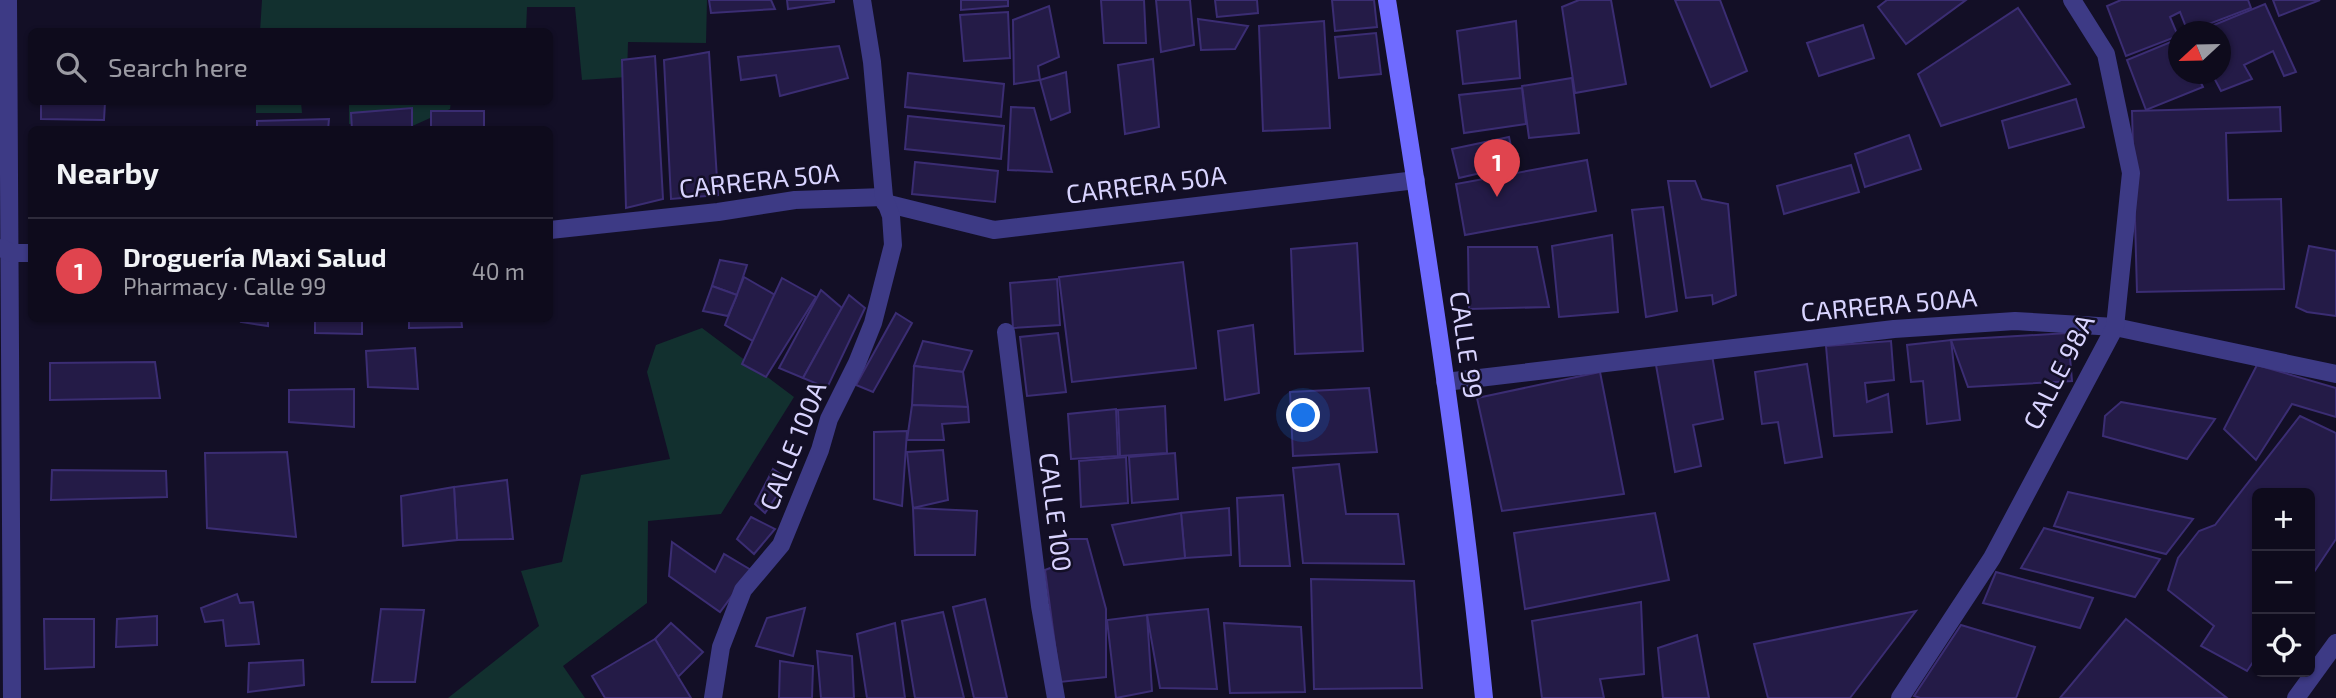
<!DOCTYPE html>
<meta charset="utf-8">
<style>
:root{--surface:#0e0b1c;--page:#1c1929;--text:#f1f3f6;--muted:#9b9ba3;--line:#2e2b3b;--accent:#00e5ff}
body{margin:0;font-family:"Exo 2",sans-serif;background:var(--page);color:var(--text)}
.controls{position:absolute;right:21px;bottom:21px;display:grid;overflow:hidden;border-radius:10px;box-shadow:0 2px 5px #0004}
.controls button{width:63px;height:63px;display:grid;place-items:center;padding:0;border:0;border-bottom:2px solid var(--line);background:var(--surface);color:var(--text);font:35px sans-serif}
.compass{position:absolute;left:2168px;top:21px;width:63px;height:63px;border-radius:50%;background:var(--surface);box-shadow:0 2px 5px #0004;rotate:248deg}
.you{position:absolute;left:1304px;top:416px;width:24px;height:24px;margin:-18px;border:5px solid #fff;border-radius:50%;background:#1a73e8;box-shadow:0 0 0 10px #1a73e833}
.badge{display:grid;place-items:center;width:46px;height:46px;border-radius:50%;background:var(--accent);color:#fff;font-size:23px;font-weight:700}
.pin{position:absolute;translate:-50% -58px;filter:drop-shadow(0 2px 4px #0008)}
.pin::after{content:'';position:absolute;top:37px;width:24px;height:21px;background:inherit;clip-path:polygon(0 0,100% 0,50% 100%)}
.list{margin:0;padding:0;list-style:none}
h2{display:flex;justify-content:space-between;align-items:center;height:91px;margin:0;padding:0 28px;font-size:30px}
h2 small{font-size:23px;font-weight:400;color:var(--muted)}
.list li{display:grid;grid-template-columns:46px 1fr auto;gap:21px;align-items:center;box-sizing:border-box;height:105px;padding:0 28px;border-top:2px solid var(--line)}
.list b{display:block;font-size:26px;white-space:nowrap}
.list p{margin:0;font-size:23px;white-space:nowrap;color:var(--muted)}
.list em{font-size:23px;font-style:normal;color:var(--muted)}
.icon{flex:none;width:38px;height:38px;fill:none;stroke:currentColor;stroke-width:2;stroke-linecap:round;stroke-linejoin:round}
.map{position:relative;flex:none;width:2336px;height:698px;overflow:hidden}
.search{position:absolute;background:var(--surface);box-shadow:0 2px 5px #0004;left:28px;top:28px;width:525px;height:77px;display:flex;align-items:center;gap:18px;box-sizing:border-box;padding:0 24px;border-radius:10px;color:var(--muted);font-size:26px}
.panel{position:absolute;background:var(--surface);box-shadow:0 2px 5px #0004;left:28px;top:126px;width:525px;height:196px;border-radius:10px}
.map>svg:first-child{display:block}
</style>
<div class="map">
<svg width="2336" height="698" viewBox="0 0 2336 698">
<rect width="100%" height="100%" fill="#130f26"/>
<g fill="#12302f">
<path d="M262,0H707L706,43L628,42L627,77L582,80L575,7H527L526,31L260,32Z"/>
<path d="M256,102H301L302,113H256Z"/>
<path d="M349,102H451L450,109L408,128L349,124Z"/>
<path d="M702,328L794,397L721,514L648,521L647,603L563,666L585,698H448L539,626L521,571L562,562L581,475L670,459L647,372L656,345Z"/>
</g>
<g fill="#241b47" stroke="#3b2d73" stroke-width="2">
<path d="M709,0H771L775,9L711,13Z"/>
<path d="M787,0H834V2L788,9Z"/>
<path d="M961,0H1008V6L961,10Z"/>
<path d="M1101,0H1144L1146,43H1104Z"/>
<path d="M1156,0H1190L1194,45L1161,52Z"/>
<path d="M1215,0H1257L1258,13L1217,17Z"/>
<path d="M1332,0H1374L1377,27L1335,31Z"/>
<path d="M1579,0H1611L1626,84L1575,93L1562,7Z"/>
<path d="M1675,0H1720L1747,71L1711,87Z"/>
<path d="M1887,0H1966L1906,44L1878,7Z"/>
<path d="M2121,0H2248L2251,8L2188,32L2180,12L2170,17L2178,36L2126,56L2107,6Z"/>
<path d="M2273,0H2320L2279,16Z"/>
<path d="M2265,4L2296,72L2284,76L2273,51L2244,65L2252,79L2221,91L2212,74H2220V32H2197Z"/>
<path d="M1049,6L1059,57L1038,66L1040,80L1014,84L1013,20Z"/>
<path d="M2018,8L2070,84L1941,126L1918,74Z"/>
<path d="M1008,12L1010,58L964,61L960,15Z"/>
<path d="M1198,19L1248,26L1235,49L1201,50Z"/>
<path d="M1324,21L1330,128L1263,131L1259,26Z"/>
<path d="M1516,21L1520,78L1463,84L1457,31Z"/>
<path d="M1863,25L1874,58L1819,76L1807,43Z"/>
<path d="M1376,33L1381,74L1339,78L1335,37Z"/>
<path d="M2178,39V74H2201L2197,75L2203,87L2146,110L2127,60Z"/>
<path d="M839,46L848,78L780,96L776,75L741,80L738,57Z"/>
<path d="M709,52L718,195L671,199L664,60Z"/>
<path d="M655,56L663,199L626,208L622,60Z"/>
<path d="M1153,59L1159,127L1125,134L1118,65Z"/>
<path d="M1066,72L1070,112L1051,120L1040,80Z"/>
<path d="M908,73L1004,84L1001,117L905,107Z"/>
<path d="M1572,78L1579,133L1529,138L1522,86Z"/>
<path d="M1522,88L1526,124L1464,133L1459,95Z"/>
<path d="M2076,99L2084,127L2009,148L2002,121Z"/>
<path d="M41,102H105L104,120L41,119Z"/>
<path d="M1011,107L1034,108L1052,172L1008,170Z"/>
<path d="M2280,107L2281,131L2226,133L2228,200L2281,199L2284,289L2137,292L2132,111Z"/>
<path d="M412,108V130H352L351,113Z"/>
<rect x="431" y="111" width="53" height="19"/>
<path d="M908,116L1004,126L1001,159L905,149Z"/>
<path d="M329,119L328,130H257V121Z"/>
<path d="M1909,135L1921,169L1865,187L1855,154Z"/>
<path d="M1509,137L1515,165L1459,178L1452,149Z"/>
<path d="M1587,160L1596,211L1465,235L1456,184Z"/>
<path d="M915,162L998,171L995,202L912,194Z"/>
<path d="M1851,165L1859,192L1784,214L1777,186Z"/>
<path d="M1668,181H1695L1702,199L1728,204L1736,295L1713,304L1712,295L1686,298Z"/>
<path d="M1663,207L1677,311L1646,317L1632,210Z"/>
<path d="M1612,235L1618,312L1559,317L1552,246Z"/>
<path d="M1357,243L1363,351L1295,354L1291,249Z"/>
<path d="M2309,246L2336,251V316L2307,312L2296,307Z"/>
<path d="M1468,247H1537L1549,307L1469,309Z"/>
<path d="M720,260L747,265L737,295L712,286Z"/>
<path d="M1183,262L1196,368L1072,382L1059,277Z"/>
<path d="M744,277L775,295L753,341L725,325Z"/>
<path d="M782,278L816,297L766,377L742,364Z"/>
<path d="M1057,279L1060,325L1013,328L1010,283Z"/>
<path d="M712,286L737,295L728,316L703,311Z"/>
<path d="M821,290L842,308L803,378L779,368Z"/>
<path d="M849,295L865,308L827,388L803,378Z"/>
<path d="M896,313L912,323L873,392L856,385Z"/>
<path d="M242,318H268V326L241,322Z"/>
<path d="M315,318H362V334L315,333Z"/>
<path d="M409,318H461L462,327L409,328Z"/>
<path d="M1253,325L1259,393L1225,400L1218,331Z"/>
<path d="M1058,333L1066,392L1027,396L1020,337Z"/>
<path d="M2068,333L2072,381L1968,387L1951,340Z"/>
<path d="M1951,340L1960,420L1927,424L1923,381L1911,382L1907,345Z"/>
<path d="M923,341L972,351L963,372L914,366Z"/>
<path d="M1891,341L1894,380L1865,383L1867,402L1888,394L1892,432L1834,436L1826,346Z"/>
<path d="M415,348L418,389L368,387L366,351Z"/>
<path d="M1712,355L1723,419L1693,425L1701,466L1675,472L1656,365Z"/>
<path d="M155,362L160,398L50,400V363Z"/>
<path d="M1807,364L1822,457L1785,463L1778,422L1762,424L1755,372Z"/>
<path d="M2257,365L2336,388V417L2292,404L2256,460L2224,429Z"/>
<path d="M914,366L963,372L968,407L912,405Z"/>
<path d="M1600,372L1624,494L1502,511L1477,398Z"/>
<path d="M1369,388L1377,452L1293,456L1290,392Z"/>
<path d="M354,389V427L289,422V390Z"/>
<path d="M2121,402L2215,419L2187,459L2103,436L2105,416Z"/>
<path d="M912,405L968,407L969,422L942,424L944,440H907Z"/>
<path d="M1165,406L1167,453L1120,456L1118,410Z"/>
<path d="M1116,409L1118,456L1071,459L1068,414Z"/>
<path d="M2300,416L2336,433V539L2310,578V493H2257V656L2247,671L2201,646L2214,626L2168,590L2178,558L2199,531L2215,525Z"/>
<path d="M907,431L902,506L874,499V432Z"/>
<path d="M943,450L948,500L913,508L907,452Z"/>
<path d="M287,452L296,537L207,528L205,453Z"/>
<path d="M1175,453L1178,499L1132,503L1129,457Z"/>
<path d="M1126,457L1128,503L1081,507L1079,461Z"/>
<path d="M1339,464L1346,514H1398L1404,564L1303,563L1293,468Z"/>
<path d="M773,469L788,479L765,513L755,504Z"/>
<path d="M52,470L166,471L167,497L51,500Z"/>
<path d="M507,480L513,539L457,540L454,487Z"/>
<path d="M454,487L457,540L403,546L401,496Z"/>
<path d="M2068,492L2193,519L2166,554L2054,526Z"/>
<path d="M1283,495L1290,566H1240L1237,498Z"/>
<path d="M913,508L977,511L975,555H915Z"/>
<path d="M1229,508L1231,555L1185,558L1181,513Z"/>
<path d="M1181,513L1185,558L1124,565L1112,525Z"/>
<path d="M1655,513L1669,580L1525,609L1514,533Z"/>
<path d="M751,517L775,529L754,554L737,539Z"/>
<path d="M2044,528L2160,559L2135,597L2021,568Z"/>
<path d="M1052,539H1087L1106,609V677L1060,682L1045,570L1053,567Z"/>
<path d="M672,542L715,572L724,554L751,570L720,612L669,576Z"/>
<path d="M1996,572L2093,598L2080,628L1983,603Z"/>
<path d="M1311,579L1414,581L1422,688L1314,689Z"/>
<path d="M237,594L240,603L253,602L259,644L226,646L223,620L205,622L201,608Z"/>
<path d="M985,599L1007,698H974L953,607Z"/>
<path d="M1641,602L1644,674L1600,679L1604,698H1542L1532,621Z"/>
<path d="M805,608L793,656L756,646L767,618Z"/>
<path d="M381,609L424,610L415,682H372Z"/>
<path d="M1208,609L1217,689L1160,688L1147,615Z"/>
<path d="M1916,611L1850,698H1768L1754,644Z"/>
<path d="M943,612L964,698H915L902,621Z"/>
<path d="M1147,615L1152,691L1116,698L1107,620Z"/>
<path d="M157,616V645L116,647L117,619Z"/>
<path d="M44,619H94V667L45,669Z"/>
<path d="M2126,619L2227,698H2060Z"/>
<path d="M671,623L703,652L678,677L655,639Z"/>
<path d="M895,623L905,698H867L857,634Z"/>
<path d="M1224,623L1301,627L1305,692L1230,693Z"/>
<path d="M1961,625L2035,647L2016,698H1920L1914,696Z"/>
<path d="M1697,635L1709,698H1663L1658,648Z"/>
<path d="M655,639L691,698H605L592,676Z"/>
<path d="M817,651L852,656L854,698H821Z"/>
<path d="M303,660L304,685L248,692L249,663Z"/>
<path d="M780,661L813,666L812,698H779Z"/>
</g>
<g fill="none" stroke-linecap="round" stroke-linejoin="round">
<g stroke="#3d3a85" stroke-width="18">
<path d="M8,0L12,698"/>
<path d="M885,203L994,230L1416,180"/>
<path d="M550,230L718,212L795,200L884,197"/>
<path d="M2,248L10,253H32"/>
<path d="M1006,332L1040,606L1056,698"/>
<path d="M1445,382L1894,329L2015,321L2115,327L2336,374"/>
<path d="M713,698L721,647L743,590L781,545L820,450L829,419L857,363L873,323L893,245L891,216L884,197L872,62L862,0"/>
<path d="M1900,698L1992,558L2115,327L2131,173L2106,54L2072,0"/>
<path d="M2296,698L2336,643"/>
</g>
<path stroke="#6f6bff" stroke-width="18" d="M1387,0C1424,232 1461,464 1484,698"/>
</g>
<g text-anchor="middle" stroke-width="5" stroke-linejoin="round" paint-order="stroke">
<g font-size="26" fill="#d9d4ff" stroke="#130f26">
<text transform="translate(759 181) rotate(-6)" y="9">CARRERA 50A</text>
<text transform="translate(1146 185) rotate(-7)" y="9">CARRERA 50A</text>
<text transform="translate(1889 305) rotate(-5)" y="9">CARRERA 50AA</text>
<text transform="translate(1466 345) rotate(82)" y="9">CALLE 99</text>
<text transform="translate(2059 372) rotate(-63)" y="9">CALLE 98A</text>
<text transform="translate(793 446) rotate(-68)" y="9">CALLE 100A</text>
<text transform="translate(1055 512) rotate(83)" y="9">CALLE 100</text>
</g>
</g>
</svg>
<div class="controls">
<button>+</button>
<button>−</button>
<button><svg class="icon" aria-label="locate" viewBox="0 0 24 24"><circle cx="12" cy="12" r="6"/><path d="M12 2v4M12 18v4M2 12h4M18 12h4"/></svg></button>
</div>
<svg class="compass" viewBox="-18 -18 36 36"><path d="M0-13l5 13h-10z" fill="#e53935"/><path d="M0 13l5-13h-10z" fill="#9b9ba3"/></svg>
<div class="you"></div>
<div class="pin badge" style="left:1497px;top:197px;background:#e0444e">1</div>
<div class="search"><svg class="icon" aria-label="search" viewBox="0 0 24 24"><circle cx="10" cy="10" r="6"/><path d="M15 15l6 6"/></svg>Search here</div>
<section class="panel">
<h2>Nearby<small></small></h2>
<ul class="list">
<li><span class="badge" style="background:#e0444e">1</span><div><b>Droguería Maxi Salud</b><p>Pharmacy · Calle 99</p></div><em>40 m</em></li>
</ul>
</section>
</div>
